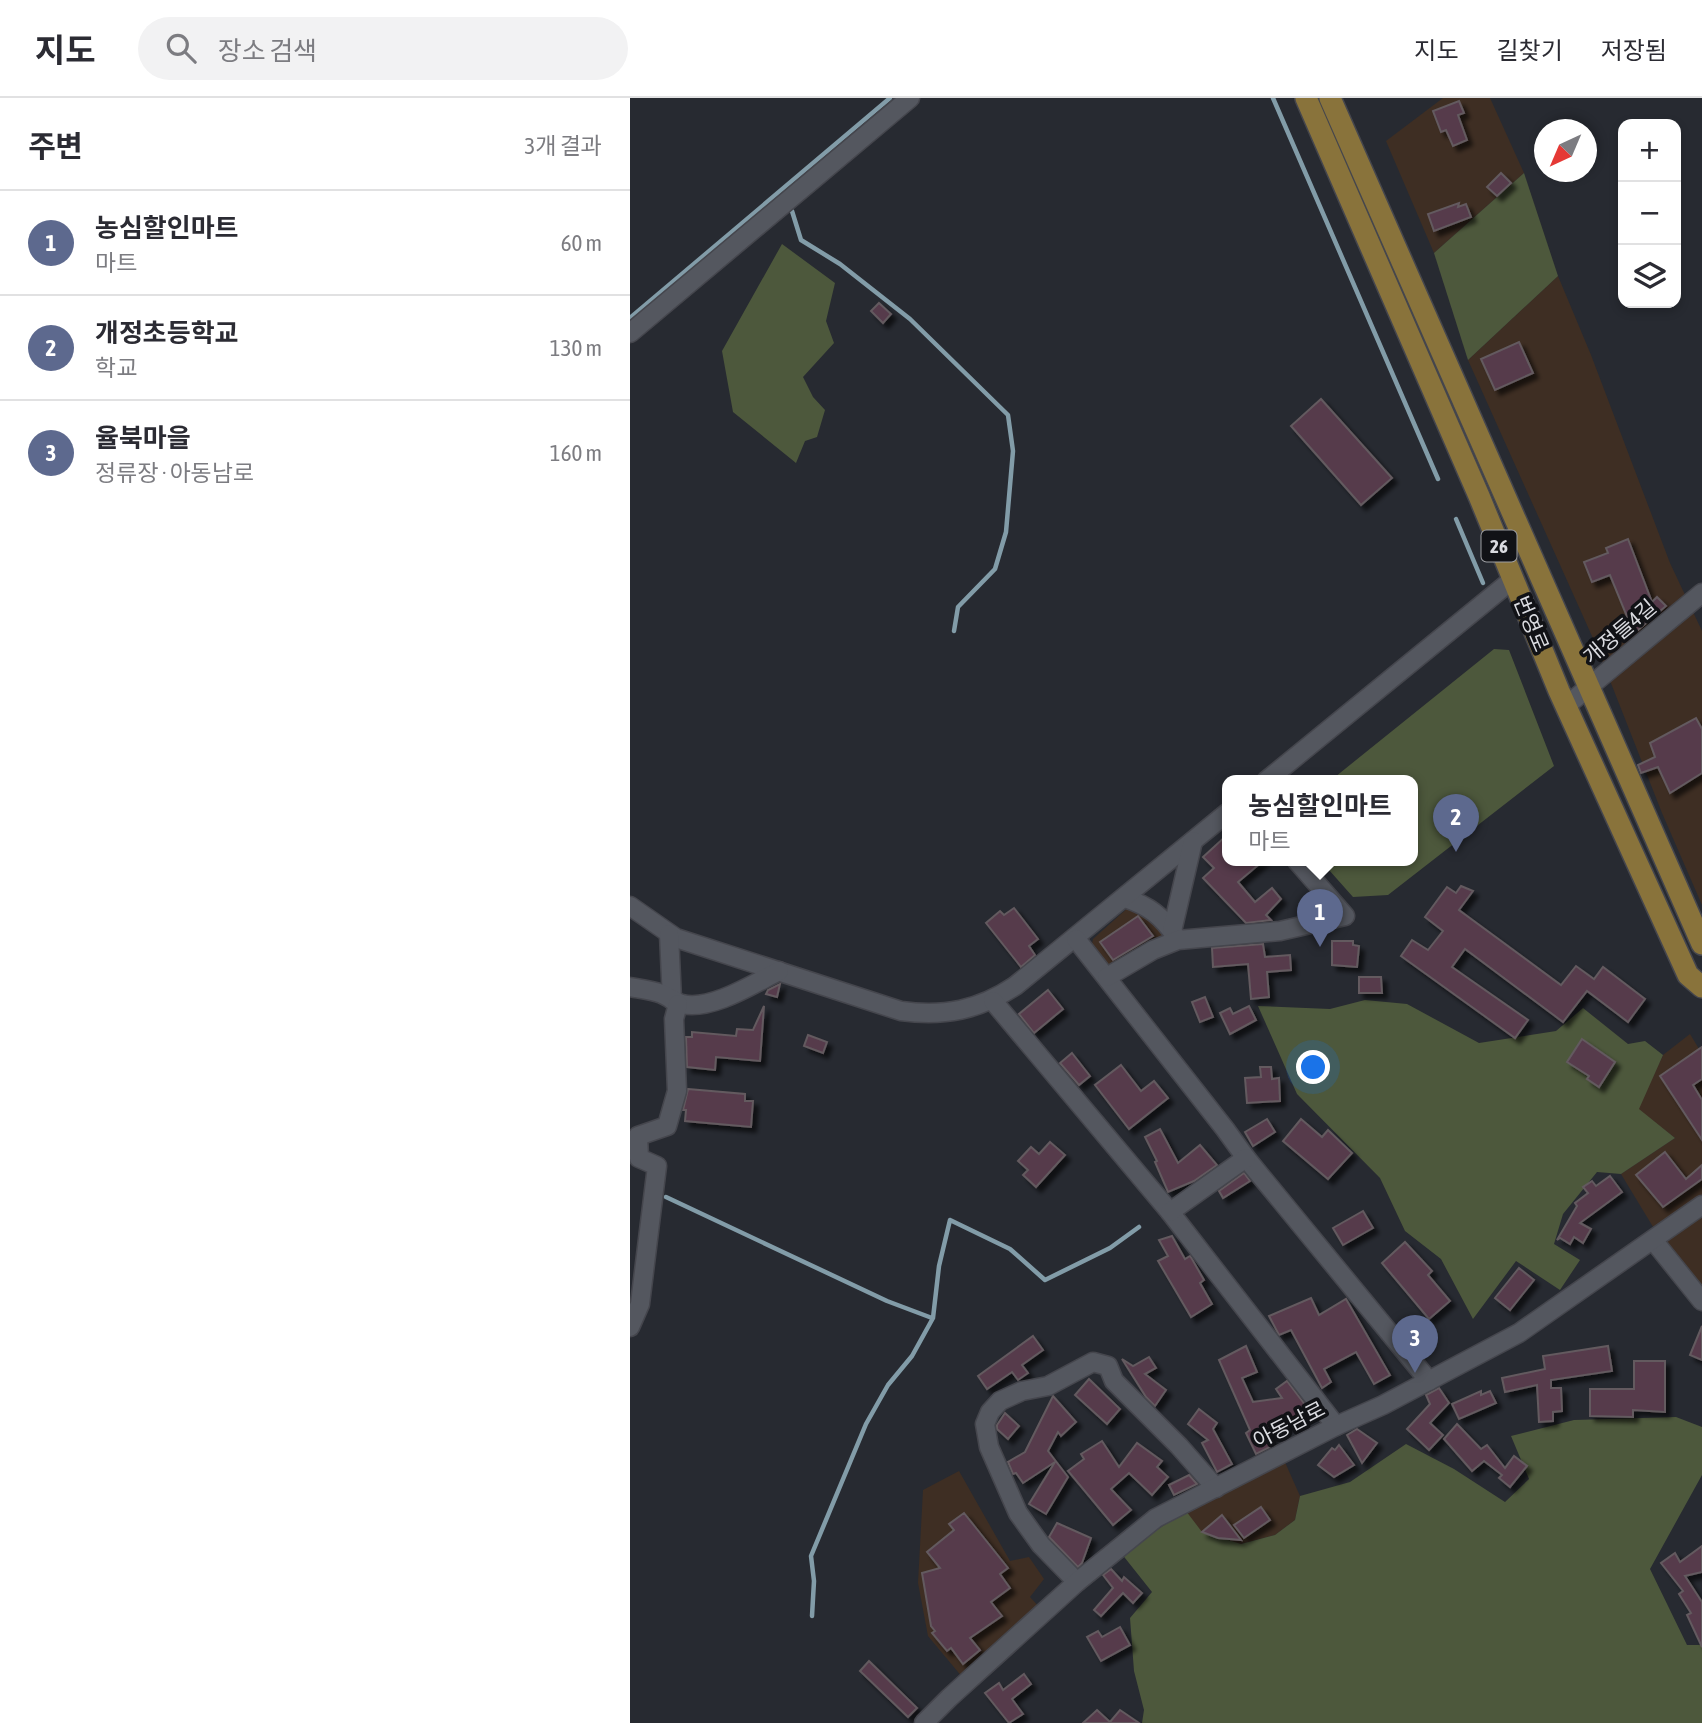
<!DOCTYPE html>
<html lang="ko">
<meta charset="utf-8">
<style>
:root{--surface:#fff;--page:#f2f2f3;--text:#2b2b33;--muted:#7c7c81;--line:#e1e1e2;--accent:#5d698e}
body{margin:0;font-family:"Asap Condensed","Noto Sans KR",sans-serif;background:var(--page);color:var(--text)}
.controls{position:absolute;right:21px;top:21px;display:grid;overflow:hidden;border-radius:14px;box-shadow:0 4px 10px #0003}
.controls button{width:63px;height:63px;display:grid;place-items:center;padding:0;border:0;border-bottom:2px solid var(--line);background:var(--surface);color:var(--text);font:35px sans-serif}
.compass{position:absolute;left:904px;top:21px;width:63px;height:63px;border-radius:50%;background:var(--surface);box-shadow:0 4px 10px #0003;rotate:224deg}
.you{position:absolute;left:684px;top:970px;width:24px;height:24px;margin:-18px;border:5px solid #fff;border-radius:50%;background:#1a73e8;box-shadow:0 0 0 10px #1a73e833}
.badge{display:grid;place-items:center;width:46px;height:46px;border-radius:50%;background:var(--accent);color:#fff;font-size:23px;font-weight:700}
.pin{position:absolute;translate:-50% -58px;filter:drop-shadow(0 2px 4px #0008)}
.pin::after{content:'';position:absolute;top:37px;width:24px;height:21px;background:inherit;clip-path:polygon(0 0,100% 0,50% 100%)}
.popup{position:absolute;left:592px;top:677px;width:196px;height:91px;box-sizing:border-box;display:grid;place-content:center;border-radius:14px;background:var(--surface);filter:drop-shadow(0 2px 5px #0005);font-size:23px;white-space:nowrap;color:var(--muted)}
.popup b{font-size:26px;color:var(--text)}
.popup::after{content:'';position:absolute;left:50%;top:100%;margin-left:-14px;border:14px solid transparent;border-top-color:var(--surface)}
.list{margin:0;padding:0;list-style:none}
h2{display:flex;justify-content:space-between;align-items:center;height:91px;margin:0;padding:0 28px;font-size:30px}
h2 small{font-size:23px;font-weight:400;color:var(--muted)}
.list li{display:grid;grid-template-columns:46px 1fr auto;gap:21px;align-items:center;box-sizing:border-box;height:105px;padding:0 28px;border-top:2px solid var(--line)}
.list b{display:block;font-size:26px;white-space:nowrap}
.list p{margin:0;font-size:23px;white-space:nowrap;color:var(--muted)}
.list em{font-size:23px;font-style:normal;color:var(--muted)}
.icon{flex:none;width:38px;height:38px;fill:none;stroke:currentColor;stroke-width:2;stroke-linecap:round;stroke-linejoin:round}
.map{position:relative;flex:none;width:1072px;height:1625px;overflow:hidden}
header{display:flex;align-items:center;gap:42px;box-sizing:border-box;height:98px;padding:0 35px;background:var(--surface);border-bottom:2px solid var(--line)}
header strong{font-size:33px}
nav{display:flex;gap:38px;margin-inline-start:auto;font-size:24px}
.search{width:490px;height:63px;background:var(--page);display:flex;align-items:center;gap:18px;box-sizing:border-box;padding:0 24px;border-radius:38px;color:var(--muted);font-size:26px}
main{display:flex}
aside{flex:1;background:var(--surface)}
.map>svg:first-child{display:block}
</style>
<header>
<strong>지도</strong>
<div class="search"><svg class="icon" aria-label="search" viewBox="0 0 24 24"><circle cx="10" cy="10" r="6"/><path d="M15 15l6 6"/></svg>장소 검색</div>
<nav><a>지도</a><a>길찾기</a><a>저장됨</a></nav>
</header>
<main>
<aside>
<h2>주변<small>3개 결과</small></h2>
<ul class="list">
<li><span class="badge">1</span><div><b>농심할인마트</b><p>마트</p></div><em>60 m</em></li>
<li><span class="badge">2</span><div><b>개정초등학교</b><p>학교</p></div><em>130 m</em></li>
<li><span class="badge">3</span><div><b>율북마을</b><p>정류장 · 아동남로</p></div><em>160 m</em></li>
</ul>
</aside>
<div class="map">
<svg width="1072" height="1625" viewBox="0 0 1072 1625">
<defs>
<filter id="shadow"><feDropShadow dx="5" dy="5" stdDeviation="2" flood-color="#0009"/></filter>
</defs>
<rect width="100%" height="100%" fill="#272a31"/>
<g fill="#3e2e23">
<path d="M813,0H860L894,75L804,155L756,43Z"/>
<path d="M928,178L961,257L1040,465L1072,533V807L1032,715L966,547L838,262Z"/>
<path d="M501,807L517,814L537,840L478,872L461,851L463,841Z"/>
<path d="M1060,936L1072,956V1192L1034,1147L991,1076L1045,1040L1008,1011L1033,957Z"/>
<path d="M654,1362L670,1398L665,1422L645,1437L611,1446L573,1440L556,1413Z"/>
<path d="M329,1373L380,1463L399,1459L414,1481L400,1499L410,1510L333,1580L298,1538L288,1485L293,1392Z"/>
</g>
<g fill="#4d583c">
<path d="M894,75L928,178L838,262L804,155Z"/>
<path d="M152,146L205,185L196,223L204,245L173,279L183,299L195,312L187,339L175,343L166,365L103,314L92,253Z"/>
<path d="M864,551L879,552L924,668L758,797L723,799L691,763H783V683H700Z"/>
<path d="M735,902L777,906L849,945L926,933L953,910L998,946L1015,943L1033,957L1009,1011L1045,1040L991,1076L967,1074L933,1116L924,1146L950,1162L930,1192L886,1163L843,1221L811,1161L775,1133L750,1080L667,996L628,908L700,911Z"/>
<path d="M1046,1319L1072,1329V1377L1020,1471L1057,1547H1072V1625H512L514,1612L504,1573L500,1520L522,1494L491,1455L556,1413L572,1434L611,1446L645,1437L665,1422L670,1398L720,1384L776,1346L824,1371L875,1404L899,1381L881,1338L944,1322Z"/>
</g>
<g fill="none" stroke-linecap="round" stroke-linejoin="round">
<g stroke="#829ca8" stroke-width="4.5">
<path d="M643,0L808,381"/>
<path d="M162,113L171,142L210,166L280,221L378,317L383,353L376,434L365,471L328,509L324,533"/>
<path d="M0,220L260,0"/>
<path d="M826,421L853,485"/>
<path d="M36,1099L257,1203L302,1220"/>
<path d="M182,1518L184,1483L181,1458L236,1326L258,1287L282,1258L303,1220L309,1168L320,1122L380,1151L415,1182L480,1150L509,1129"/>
</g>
</g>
<g fill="#563b4c" stroke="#635a5f" stroke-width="2" filter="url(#shadow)">
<path d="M829,3L834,15L828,17L837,42L823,48L816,32L811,34L803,13Z"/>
<path d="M871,75L881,85L867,98L857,89Z"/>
<path d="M829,105L828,109L836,106L841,119L804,133L798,116Z"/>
<path d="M249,205L261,216L253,225L241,213Z"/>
<path d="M889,244L903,275L865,292L851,261Z"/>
<path d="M691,301L762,380L731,407L661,328Z"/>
<path d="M998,441L1022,504L1027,499L1036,508L1007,533L1000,526L980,477L962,484L954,464L978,455L976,450Z"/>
<path d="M1066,620L1072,631V675L1040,695L1028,669L1011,675L1008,667L1025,659L1020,645Z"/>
<path d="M597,737V763H633L608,784L625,804L642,790L651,801L636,817L641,822L616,825L573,780L584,770L573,759Z"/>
<path d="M831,788L843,793L829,812L931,887L946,868L964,881L973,869L1015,901L998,924L957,893L933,924L835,851L822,869L898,922L885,940L771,858L782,842L798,852L813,833L795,819L817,789L826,795Z"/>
<path d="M384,810L408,841L399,848L405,857L391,869L356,825L370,813L374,817Z"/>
<path d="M508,818L523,838L483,862L470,844Z"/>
<path d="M702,843H723V847L729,848L727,869L702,867Z"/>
<path d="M633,846L635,859L660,857L661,872L637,874L639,899L621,901L618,866L583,869L582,850Z"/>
<path d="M729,879H751L752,895H729Z"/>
<path d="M150,886L147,899L136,896L138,892Z"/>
<path d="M418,892L433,911L404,935L389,916Z"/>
<path d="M575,899L583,919L570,924L562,904Z"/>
<path d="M134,908L130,963L86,959L85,972L57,969L56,939H62V934L106,938L107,931L123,932Z"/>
<path d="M619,908L626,922L600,936L590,915L600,910L603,916Z"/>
<path d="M178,937L197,944L193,955L174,948Z"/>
<path d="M952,941L985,964L969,989L957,981L959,978L937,964Z"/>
<path d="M1072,949V981L1063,987L1072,1002V1042L1030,978Z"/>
<path d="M442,955L460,978L449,987L430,965Z"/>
<path d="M491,967L511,993L524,983L538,1000L499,1031L465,987Z"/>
<path d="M630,969H641L642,981L649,980L650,1003L617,1005L615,980L631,979Z"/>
<path d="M58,991L115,996V1003H123L121,1029L55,1023L56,1012H53Z"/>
<path d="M637,1021L645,1034L623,1048L615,1034Z"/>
<path d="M671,1021L692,1039L698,1032L722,1055L698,1081L653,1043Z"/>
<path d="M530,1031L548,1065L570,1047L587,1067L564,1083L538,1094L525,1064L527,1063L515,1039Z"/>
<path d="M420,1044L435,1057L406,1089L393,1077L398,1072L388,1063L401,1049L409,1056Z"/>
<path d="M1035,1054L1056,1081L1072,1067V1081L1033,1109L1006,1077Z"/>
<path d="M614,1075L620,1083L593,1100L589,1093Z"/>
<path d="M980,1078L992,1094L950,1125L961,1131L953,1145L944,1139L940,1146L930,1140L927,1142L947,1108L945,1105L958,1095L953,1089L962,1083L966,1088Z"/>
<path d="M733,1113L743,1130L713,1147L703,1130Z"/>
<path d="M542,1138L555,1161L560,1158L562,1161L574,1182L570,1185L582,1206L561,1219L528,1163L538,1158L529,1142Z"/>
<path d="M775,1144L802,1173L798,1177L820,1203L799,1221L752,1165Z"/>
<path d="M889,1170L904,1182L880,1212L865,1200Z"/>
<path d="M681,1200L689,1217L716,1201L760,1277L744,1286L726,1254L694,1271L701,1284L692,1290L661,1232L649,1237L639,1218Z"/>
<path d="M1072,1228V1262L1060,1257Z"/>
<path d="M403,1238L413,1252L392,1267L398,1275L388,1282L382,1274L357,1291L348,1278Z"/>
<path d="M616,1248L627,1274L612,1280L623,1304L652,1300L646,1291L657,1283L679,1312L640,1339L644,1347L626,1356L616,1335L620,1332L589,1262Z"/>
<path d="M978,1248L982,1273L921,1282V1290H931L932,1313L923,1314V1323L909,1324L907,1287L875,1294L872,1280L915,1271L913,1258Z"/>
<path d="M519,1259L526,1270L515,1276L536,1292L525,1308L516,1299L492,1261L503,1268Z"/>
<path d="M1004,1263H1035V1314L1003,1312V1319L960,1318V1291H1004Z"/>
<path d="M459,1281L490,1311L477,1326L445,1297Z"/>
<path d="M809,1290L819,1305L800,1325L813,1337L799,1352L777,1331L800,1306L796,1297Z"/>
<path d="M851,1293V1297L860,1293L866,1305L829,1321L822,1306Z"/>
<path d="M423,1298L446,1324L431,1338L428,1334L418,1353L438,1379L416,1416L399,1406L425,1364L393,1385L386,1375L383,1376L378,1364L395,1354Z"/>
<path d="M569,1311L587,1325L583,1331L602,1366L587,1374L572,1345L578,1342L558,1326Z"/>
<path d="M375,1315L389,1328L378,1341L367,1331V1327Z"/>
<path d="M827,1326L851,1351L857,1347L875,1370L884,1358L897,1368L880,1389L869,1380L872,1377L854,1363L842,1373L814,1341Z"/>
<path d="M727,1331L747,1345L732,1365L717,1337Z"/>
<path d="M472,1343L489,1369L507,1345L532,1363L527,1369L538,1379L522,1397L499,1375L481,1391L501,1412L483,1427L438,1373L454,1361L451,1356Z"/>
<path d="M709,1347L724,1367L704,1379L688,1367L702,1350L705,1352Z"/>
<path d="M559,1377L567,1386L544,1397L539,1387Z"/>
<path d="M631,1409L640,1422L614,1440L604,1427Z"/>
<path d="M334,1415L378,1470L370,1476L380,1490L361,1504L372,1518L340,1540L350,1552L333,1566L321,1550L317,1553L302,1535L305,1533L301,1528L292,1475L310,1470L297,1454L324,1432L319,1426Z"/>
<path d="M592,1417L611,1442L588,1440L572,1434Z"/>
<path d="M427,1425L461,1440L452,1465L448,1469L419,1439Z"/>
<path d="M1072,1448V1474L1055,1478L1072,1504V1549L1057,1517L1061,1515L1049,1496L1053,1493L1031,1465L1045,1455L1050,1464Z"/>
<path d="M481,1471L492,1483L494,1479L512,1495L503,1505L493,1495L471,1518L464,1512L483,1490L473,1477Z"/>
<path d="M490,1529L500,1547L471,1563L457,1539L468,1533L472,1539Z"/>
<path d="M239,1563L287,1610L278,1619L230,1573Z"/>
<path d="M394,1576L401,1586L382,1601L393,1616L379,1625L355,1595L369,1585L373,1592Z"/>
<path d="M467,1612L480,1624L490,1612L509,1625H453Z"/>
</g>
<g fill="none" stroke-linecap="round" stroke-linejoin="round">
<g stroke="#45464d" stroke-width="21">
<g id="minor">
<path d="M0,235L280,0"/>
<path d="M936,608L1072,495"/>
<path d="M636,683L882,482"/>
<path d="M495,800C519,808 532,818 546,839"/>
<path d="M0,808L46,840L271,913C314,919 349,912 385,888L597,715"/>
<path d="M542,833L563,743"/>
<path d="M39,836L42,902"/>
<path d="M446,841L595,1031L616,1060L799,1283"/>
<path d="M477,879L523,852L548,842L650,833L715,818L667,763"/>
<path d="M0,889C11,891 22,892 32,896C39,899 45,904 52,906C81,913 123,886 149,873"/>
<path d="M363,903L540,1114L706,1328"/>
<path d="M540,1114L616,1060"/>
<path d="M1023,1142L1072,1203"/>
<path d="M0,1229L10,1206L27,1068L9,1060L8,1038L37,1028L47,993L44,921L48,906"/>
<path d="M447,1484L411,1447L388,1415L359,1349L355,1326L360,1314L370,1303L392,1293L418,1288L463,1264L478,1268L484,1283L549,1348L586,1390"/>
<path d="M294,1625L319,1600L447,1484L526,1420L706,1328L753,1307L889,1235L1072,1107"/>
</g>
</g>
<g stroke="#45464d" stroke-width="24">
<g id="major">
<path d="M676,0L849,398L929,593L1058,877L1072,889"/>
<path d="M700,0L1072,846"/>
</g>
</g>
<use href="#minor" stroke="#54575f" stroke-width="18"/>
<use href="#major" stroke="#89733b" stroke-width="21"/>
</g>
<g text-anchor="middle" stroke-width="7" stroke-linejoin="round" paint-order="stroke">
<rect fill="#111216" stroke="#9e9fa3" stroke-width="2" x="851.5" y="432.5" width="35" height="31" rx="5"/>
<g font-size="19" font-weight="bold" fill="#dadbe0">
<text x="869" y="455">26</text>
</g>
<g font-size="21" fill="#dadbe0" stroke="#111216">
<text transform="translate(901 526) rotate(67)" y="7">번영로</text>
<text transform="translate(990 534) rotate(-40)" y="7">개정들4길</text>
<text transform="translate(659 1327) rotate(-27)" y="7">아동남로</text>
</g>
</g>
</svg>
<div class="controls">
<button>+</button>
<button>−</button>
<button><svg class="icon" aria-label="layers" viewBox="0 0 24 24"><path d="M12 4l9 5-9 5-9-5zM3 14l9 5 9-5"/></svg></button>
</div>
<svg class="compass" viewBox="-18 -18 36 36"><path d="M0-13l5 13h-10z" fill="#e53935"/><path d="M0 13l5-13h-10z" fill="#7c7c81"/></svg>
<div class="you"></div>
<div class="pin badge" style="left:690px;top:849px">1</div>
<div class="popup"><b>농심할인마트</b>마트</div>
<div class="pin badge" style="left:826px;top:754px">2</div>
<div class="pin badge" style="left:785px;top:1275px">3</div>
</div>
</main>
